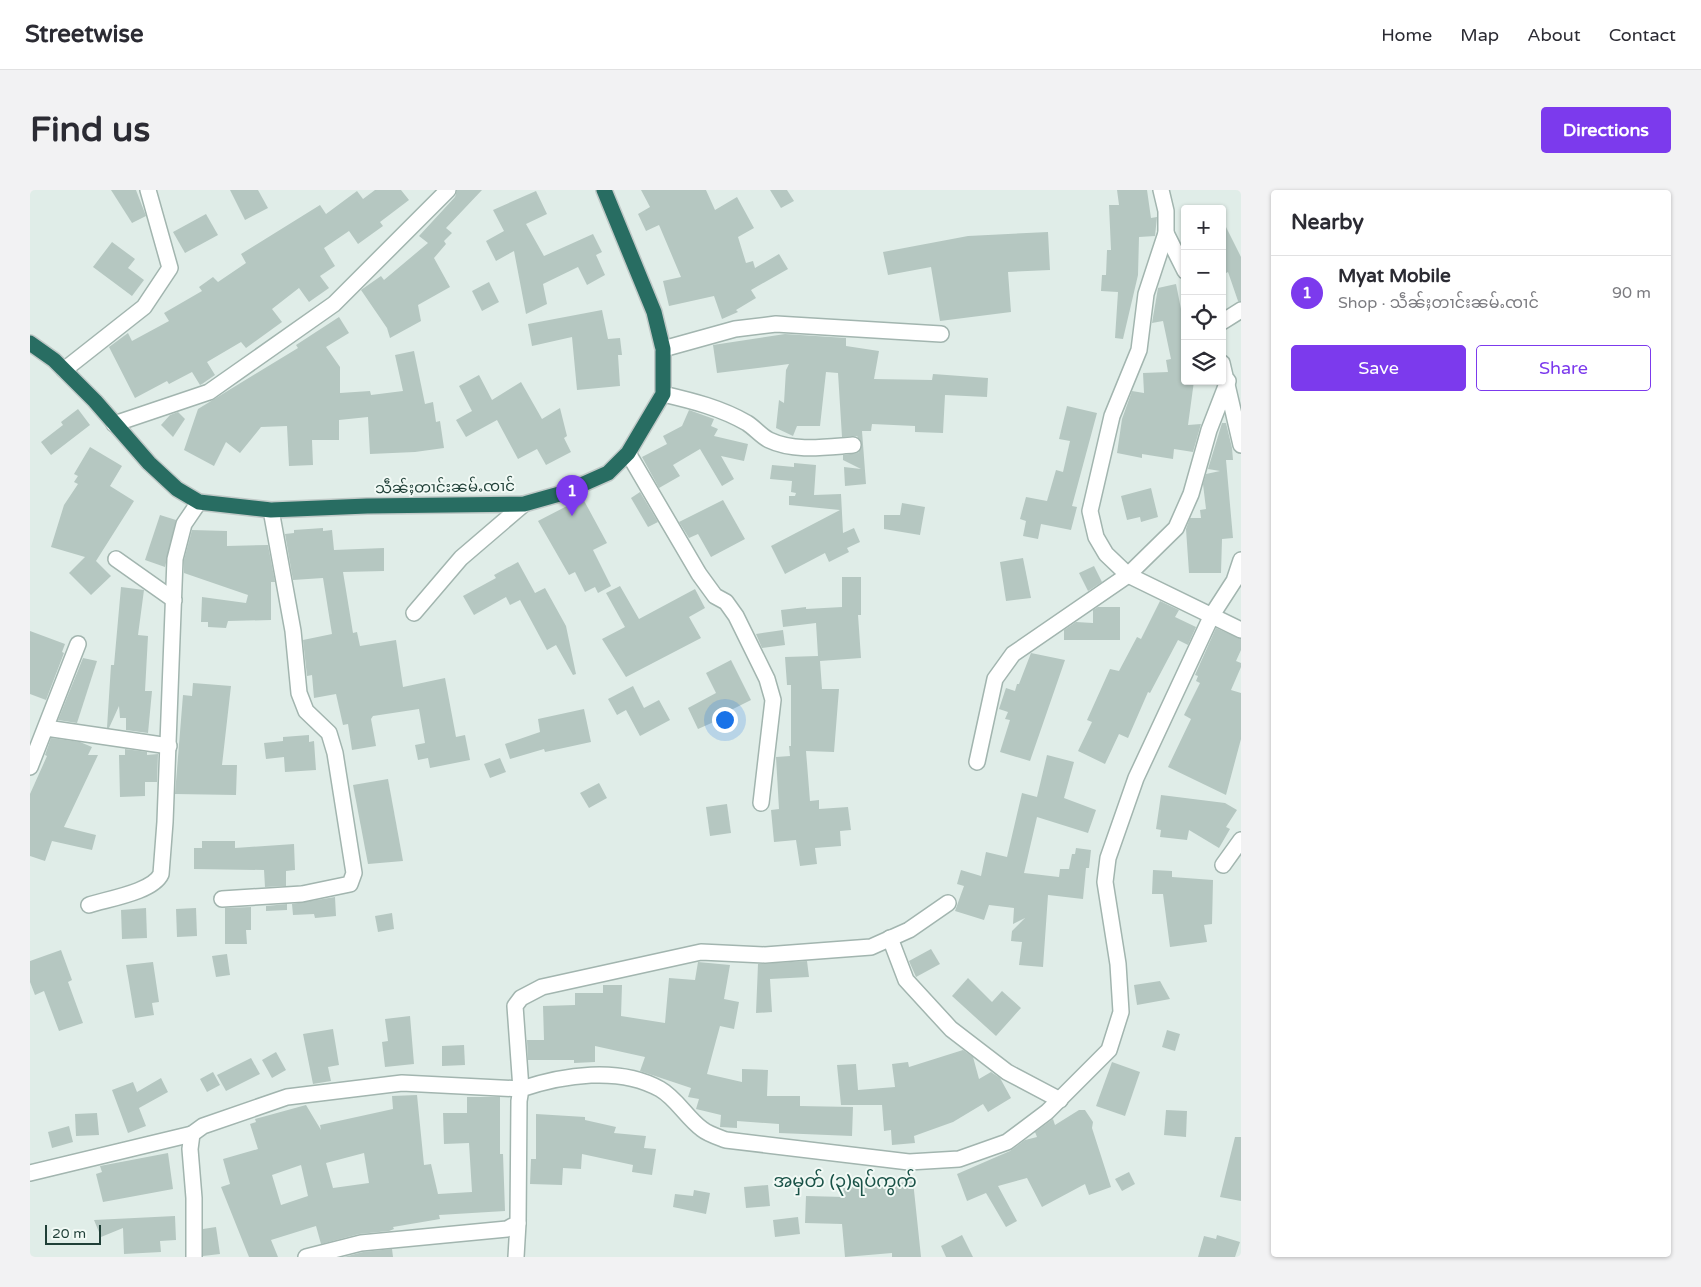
<!DOCTYPE html>
<meta charset="utf-8">
<style>
:root{--surface:#fff;--page:#f2f2f3;--text:#2b2b33;--muted:#7c7c81;--line:#e1e1e2;--accent:#7c3aed}
body{margin:0;font-family:"Varela Round","Noto Sans Myanmar",sans-serif;background:var(--page);color:var(--text)}
.controls{position:absolute;right:15px;top:15px;display:grid;overflow:hidden;border-radius:5px;box-shadow:0 1px 4px #0004}
.controls button{width:45px;height:45px;display:grid;place-items:center;padding:0;border:0;border-bottom:1px solid var(--line);background:var(--surface);color:var(--text);font:25px sans-serif}
.scale{position:absolute;left:15px;bottom:12px;width:56px;box-sizing:border-box;padding-left:5px;border:2px solid #1f3f37;border-top:0;font-size:14px;line-height:18px;white-space:nowrap;color:#1f3f37;-webkit-text-stroke:4px #f1f9f5;paint-order:stroke}
.you{position:absolute;left:694px;top:529px;width:18px;height:18px;margin:-12px;border:4px solid #fff;border-radius:50%;background:#1a73e8;box-shadow:0 0 0 8px #1a73e833}
.badge{display:grid;place-items:center;width:32px;height:32px;border-radius:50%;background:var(--accent);color:#fff;font-size:16px;font-weight:700}
.pin{position:absolute;translate:-50% -41px;filter:drop-shadow(0 1px 2px #0008)}
.pin::after{content:'';position:absolute;top:26px;width:18px;height:15px;background:inherit;clip-path:polygon(0 0,100% 0,50% 100%)}
.list{margin:0;padding:0;list-style:none}
h2{display:flex;justify-content:space-between;align-items:center;height:65px;margin:0;padding:0 20px;font-size:21px}
h2 small{font-size:16px;font-weight:400;color:var(--muted)}
.list li{display:grid;grid-template-columns:32px 1fr auto;gap:15px;align-items:center;box-sizing:border-box;height:75px;padding:0 20px;border-top:1px solid var(--line)}
.list b{display:block;font-size:19px;white-space:nowrap}
.list p{margin:0;font-size:16px;white-space:nowrap;color:var(--muted)}
.list em{font-size:16px;font-style:normal;color:var(--muted)}
.actions{display:flex;gap:10px;padding:15px 20px}
.actions a{flex:1;padding:11px 0;border:1px solid var(--accent);border-radius:5px;text-align:center;font-size:18px;color:var(--accent)}
.actions .main{background:var(--accent);color:#fff}
.icon{flex:none;width:28px;height:28px;fill:none;stroke:currentColor;stroke-width:2;stroke-linecap:round;stroke-linejoin:round}
.map{position:relative;flex:none;width:1211px;height:1067px;overflow:hidden;border-radius:5px}
header{display:flex;align-items:center;gap:30px;box-sizing:border-box;height:70px;padding:0 25px;background:var(--surface);border-bottom:1px solid var(--line)}
header strong{font-size:24px}
nav{display:flex;gap:28px;margin-inline-start:auto;font-size:18px}
.intro{display:flex;align-items:center;justify-content:space-between;box-sizing:border-box;height:120px;padding:0 30px}
h1{margin:0;font-size:35px}
.button{padding:12px 22px;border-radius:5px;background:var(--accent);color:#fff;font-size:18px;font-weight:700}
main{display:flex;gap:30px;padding:0 30px}
aside{flex:1;background:var(--surface);border-radius:5px;box-shadow:0 1px 4px #0004}
.map>svg:first-child{display:block}
</style>
<header>
<strong>Streetwise</strong>
<nav><a>Home</a><a>Map</a><a>About</a><a>Contact</a></nav>
</header>
<div class="intro"><h1>Find us</h1><a class="button">Directions</a></div>
<main>
<div class="map">
<svg width="1211" height="1067" viewBox="0 0 1211 1067">
<rect width="100%" height="100%" fill="#e0ede8"/>
<g fill="#b5c7c1" fill-rule="evenodd">
<path d="M81,0H106L116,26L102,33Z"/>
<path d="M200,0H228L238,18L215,30Z"/>
<path d="M345,0H371L379,10L350,32L353,36L328,54L319,41L294,58L305,76L290,86L299,98L279,112L269,98L242,119L252,132L216,158L211,152L177,172L185,185L172,194L170,195L162,182L139,194L137,191L105,208L79,157L98,143L102,151L139,131L134,123L172,101L169,97L183,87L188,92L216,73L211,64L290,15L296,24L327,1L333,9Z"/>
<path d="M427,0H452L416,38L422,43L414,51L416,54L404,68L420,97L388,115L391,131L360,148L357,138L331,100L351,86L354,90L398,53L389,46L425,7Z"/>
<path d="M611,0H676L685,20L707,7L724,38L708,47L716,73L723,71L725,78L749,64L758,79L721,100L726,108L706,120L708,122L692,129L684,106L639,116L633,91L651,87L629,35L616,41L608,24L620,17Z"/>
<path d="M740,0H757L764,11L751,18Z"/>
<path d="M1087,0H1117L1121,28L1127,27L1125,46L1109,47L1108,85L1093,149L1085,148L1088,102L1071,101L1072,85H1076L1077,60H1081L1079,15H1089Z"/>
<path d="M506,1L517,24L496,34L514,66L563,44L572,62L566,65L575,85L557,95L548,77L513,94L517,114L496,124L484,61L466,71L456,51L474,41L463,20Z"/>
<path d="M176,24L188,45L155,63L143,42Z"/>
<path d="M1192,29L1211,67V111H1208L1198,82L1192,85Z"/>
<path d="M1018,42L1020,80L978,82L981,122L910,131L901,77L858,85L853,62L938,46Z"/>
<path d="M82,52L105,69L98,78L114,90L102,106L63,77Z"/>
<path d="M459,92L469,112L452,121L442,101Z"/>
<path d="M1146,94L1155,139V191H1164L1158,235L1171,234L1163,262L1144,259L1143,269L1112,264V268L1087,263L1092,229L1102,201L1114,203L1113,183L1138,182L1136,170L1141,169L1133,131L1122,133L1128,98Z"/>
<path d="M572,120L578,149L590,148L592,165H588L590,196L547,200L542,147L502,156L498,134Z"/>
<path d="M309,127L319,143L296,157L310,177V203L340,201L341,205L373,201L365,165L384,161L395,214L403,212L406,232L410,231L414,258L385,262L340,264L338,227L309,230V250H282L283,275L259,276L257,236L231,237L210,263L196,252L184,276L154,260L168,219L268,158L266,155Z"/>
<path d="M755,144L816,148V156L849,161L844,189L902,190L903,184L958,188L957,207L915,205L913,243L885,242V236L842,234L841,241H832L836,294L815,296L814,277L831,279L813,270V265L828,263L832,255L827,246L812,247L808,183L796,182L790,236H767L763,246L746,238L749,210L754,213L756,180L759,174L687,183L683,155Z"/>
<path d="M449,185L462,210L491,192L512,229L530,218L537,246L534,248L541,262L516,275L507,259L488,269L467,230L436,247L426,230L442,221L429,196Z"/>
<path d="M1037,216L1067,223L1042,316L1047,317L1041,340L1011,334L1008,349L993,346L996,331L990,329L996,307L1017,311L1026,280L1033,282L1040,251L1029,249Z"/>
<path d="M48,219L60,235L21,265L11,252L33,235L31,232Z"/>
<path d="M659,220L684,229L681,236L688,239L684,246L718,254L714,271L691,266L704,289L692,296L670,259L643,275L650,286L629,298L612,267L637,254L633,246L652,236Z"/>
<path d="M148,222L155,229L143,247L131,235L140,225Z"/>
<path d="M1192,233H1196L1202,258L1203,270H1196L1203,348L1192,349L1191,383H1159L1156,339L1160,328H1171L1170,320L1176,319L1173,294L1176,284L1190,281L1178,279Z"/>
<path d="M60,257L92,276L80,296L104,311L66,371L81,386L61,405L39,383L55,367L21,357L34,315L48,294L44,292L48,286L44,284Z"/>
<path d="M764,273L786,275L784,305L811,304L813,343L824,338L830,352L817,358L819,362L799,372L795,363L755,384L741,356L810,320L759,315V306H765L766,303L761,302L762,291L740,289L742,275L764,277Z"/>
<path d="M1121,298L1128,327L1111,332L1110,327L1097,330L1091,306Z"/>
<path d="M610,302L628,332L618,337L601,308Z"/>
<path d="M551,305L577,353L563,360L581,396L568,403L565,397L555,402L545,382L539,385L508,331L537,316L535,314Z"/>
<path d="M693,310L715,349L681,367L668,344L659,348L649,332Z"/>
<path d="M872,313L895,317L890,345L854,339V325H870Z"/>
<path d="M130,325L146,330L135,377L115,370Z"/>
<path d="M293,338V341L302,340L304,360L354,358V381L313,382L323,443L327,442L330,456L366,450L373,497L415,488L426,547L435,545L440,570L400,578L398,568L388,570L385,555L395,553L389,519L343,526L341,529L346,556L322,560L318,534L313,535L306,504L284,508L282,485L277,486L273,450L302,444L293,388L263,390L255,344L264,343V340Z"/>
<path d="M162,340L197,341V356L238,355L245,392H241V430L198,431L196,438L178,437V432H171L172,407L216,413L218,405L154,383V370Z"/>
<path d="M993,368L1001,408L976,411L970,372Z"/>
<path d="M488,372L505,403L515,398L536,436L546,484L543,485L526,455L517,460L490,410L480,415L476,407L444,425L433,406L466,388L464,385Z"/>
<path d="M1064,376L1072,392L1058,401L1049,383Z"/>
<path d="M812,387H831V425H828L831,468L790,471L792,499H809L804,562L776,561L780,611L789,610V619L818,617L821,640L810,641L811,656L785,658L787,674L770,676L766,650L744,652L741,620L749,619L746,567L760,566L759,556H761V495H757L755,467L788,466L786,433L753,437L751,420L776,417V419L812,417Z"/>
<path d="M590,396L609,429L665,399L675,418L659,427L671,448L596,487L572,449L595,437L576,403Z"/>
<path d="M91,397L114,400L108,445L118,446L115,501H122L118,543L96,540V528H90L89,516L79,538H77L81,475H84Z"/>
<path d="M1130,411L1149,420L1145,427L1166,437L1158,455L1148,450L1120,503L1118,502L1098,548L1089,544L1075,574L1048,561L1062,532L1057,530L1080,479L1089,481L1107,447L1111,449Z"/>
<path d="M1068,417H1090V450H1034V440L1046,432L1063,433V420Z"/>
<path d="M1186,438L1211,449V460L1206,471L1211,473V477L1201,500L1211,503V549L1196,605L1138,577L1161,529L1154,525L1170,493L1166,491L1168,486L1165,485Z"/>
<path d="M753,440L755,455L732,458L726,444Z"/>
<path d="M0,441L35,454L32,462L34,463L16,510L0,504Z"/>
<path d="M1001,463L1035,470L1000,571L970,562L980,530L975,529L978,522L969,519L976,498L985,501L987,494H989Z"/>
<path d="M53,468L67,471L47,533L28,530Z"/>
<path d="M701,470L721,510L685,528L686,531L668,539L658,518L686,503L676,483Z"/>
<path d="M163,493L201,496L192,575H207L206,605L145,604L153,505L162,506Z"/>
<path d="M603,496L614,518L629,510L640,530L610,546L596,520L587,525L578,509Z"/>
<path d="M554,519L561,552L515,562L514,559L480,569L475,554L510,542L508,529Z"/>
<path d="M279,545V552L284,551L286,580L255,582L254,567L236,569L234,553L253,551V547Z"/>
<path d="M21,548L50,552L62,557L58,565H68L34,637L66,645L62,660L22,651L15,671L0,666V604L17,566L15,565Z"/>
<path d="M95,559L117,562V565L128,564L127,592H115V606L90,607L89,565H95Z"/>
<path d="M1017,565L1044,572L1034,608L1066,620L1058,643L1007,627L994,683L1029,687L1030,679H1039L1042,664H1045L1046,658L1061,660L1059,678H1056L1053,709L1018,705L1013,777L989,775L992,752L981,751L982,741L995,728L983,734L984,718L959,715L954,730L925,721L934,696L927,694L931,680L951,686L956,662L977,667L992,603L1007,607Z"/>
<path d="M470,568L476,582L460,588L454,574Z"/>
<path d="M358,589L373,671L338,674L323,595Z"/>
<path d="M569,593L577,608L559,618L550,603Z"/>
<path d="M1131,605L1195,613L1207,620L1196,637L1200,639L1189,658L1159,640L1157,650L1130,647L1131,640L1126,639Z"/>
<path d="M697,614L701,643L680,646L676,617Z"/>
<path d="M172,651H205V658L264,654L265,680L256,681V696L235,697L234,680L164,679V658H172Z"/>
<path d="M1123,680L1142,681V687L1183,690L1182,734L1174,735L1177,752L1140,757L1133,704H1122Z"/>
<path d="M305,707L306,726L285,728L284,724L263,725L262,714Z"/>
<path d="M257,714V720L236,721V716Z"/>
<path d="M221,717V740H216L217,754H195V718Z"/>
<path d="M116,718L117,748L92,749L91,720Z"/>
<path d="M166,718L167,746L147,747L146,719Z"/>
<path d="M362,723L364,739L348,742L345,726Z"/>
<path d="M901,759L910,774L886,787L879,771Z"/>
<path d="M31,760L42,790L38,792L53,833L29,841L14,801L5,805L0,792V771Z"/>
<path d="M197,764L200,785L186,787L182,766Z"/>
<path d="M777,771L779,787L740,789L742,822L726,823L728,774Z"/>
<path d="M123,772L129,812L122,813L124,825L105,828L96,775Z"/>
<path d="M668,772L700,775L694,809L709,812L704,839L690,836L677,884L712,892V879L738,880L737,906H770V916L823,917L822,946L749,943V934L707,931V938L690,937L691,925L666,919L669,909L658,907L661,898L610,881L615,867L565,856V872L544,873V870H498L497,850H514L513,816L545,815V803H573V795H592L591,826L635,833L639,788L665,790Z"/>
<path d="M938,788L962,812L972,801L991,818L966,846L922,806Z"/>
<path d="M1130,791L1140,809L1107,815L1104,795Z"/>
<path d="M380,826L384,874L355,877L352,852L358,851L355,829Z"/>
<path d="M303,839L309,875L298,877L301,891L283,894L273,844Z"/>
<path d="M1137,840L1150,844L1145,861L1132,857Z"/>
<path d="M434,855L435,875L412,876V856Z"/>
<path d="M933,860L943,867L949,889L961,882L970,888L981,908L958,922L953,914L923,932L884,946L885,953L862,955L861,940L854,941L852,915H811L807,875L826,874L828,900L865,897L862,874L878,872L879,877Z"/>
<path d="M246,862L256,880L242,888L232,870Z"/>
<path d="M221,868L230,884L196,901L187,885Z"/>
<path d="M1082,872L1110,882L1095,926L1066,916Z"/>
<path d="M183,882L190,895L177,902L170,889Z"/>
<path d="M131,888L138,902L109,918L116,936L98,943L82,900L103,892L107,902Z"/>
<path d="M387,905L394,975L401,974L408,1004L442,1002L439,953L414,954L413,923H437V907H470V964H473L475,1021L409,1025L410,1029L363,1037L364,1039L359,1041L329,1044L291,1054L286,1036L241,1050L248,1067H219L191,997L200,994L193,969L228,959L220,934L226,932L225,929L276,915L291,940L290,935L363,919L362,906ZM334,963L339,993L303,998L296,973ZM271,975L278,1006L251,1015L242,985Z"/>
<path d="M1049,920H1055L1063,932L1062,938L1081,997L1059,1005L1055,994L1012,1017L997,988L968,996L987,1031L976,1037L956,1003L937,1011L927,984L980,961L995,950L1007,947L1005,942L1023,929L1025,935Z"/>
<path d="M1136,920L1157,921L1156,947L1134,945Z"/>
<path d="M67,923L69,945L46,946L45,924Z"/>
<path d="M506,924L555,927V930L586,937L584,943L616,946L614,958L626,959L622,985L602,982L603,975L552,964L551,979L533,978L532,995L500,994L501,969H506Z"/>
<path d="M39,936L43,952L22,958L18,942Z"/>
<path d="M1205,947H1211V1011L1190,1007Z"/>
<path d="M138,963L143,999L73,1012L66,984L72,982L70,976Z"/>
<path d="M1099,982L1105,994L1092,1001L1085,989Z"/>
<path d="M883,991L891,1067H862V1063L815,1067L812,1034L775,1033L776,1006L814,1007L813,998L835,996V998Z"/>
<path d="M738,995L740,1016L716,1018L714,997Z"/>
<path d="M664,1000L680,1003L676,1024L643,1017L645,1004L663,1006Z"/>
<path d="M145,1026L146,1050L130,1051L131,1062L94,1064L93,1038L71,1047L64,1030Z"/>
<path d="M768,1027L770,1044L745,1047L743,1030Z"/>
<path d="M186,1037L190,1064L173,1066V1039Z"/>
<path d="M932,1045L943,1067H916L911,1056Z"/>
<path d="M1187,1045L1210,1052L1205,1067H1168L1174,1046L1186,1049Z"/>
<path d="M362,1059L363,1067H314L333,1062Z"/>
</g>
<g fill="none" stroke-linecap="round" stroke-linejoin="round">
<g stroke="#a2b5af" stroke-width="18">
<g id="minor">
<path d="M1131,0L1136,21V43L1116,104L1109,160L1082,226L1060,321L1066,347L1076,364L1098,385L1211,440"/>
<path d="M1136,43L1155,81"/>
<path d="M1192,132L1211,120"/>
<path d="M633,159L705,139L746,134L911,144"/>
<path d="M1192,173L1211,255"/>
<path d="M34,180L114,117L140,78L118,0"/>
<path d="M633,204C663,211 691,218 717,233C725,238 731,246 739,250C764,262 796,257 823,255"/>
<path d="M84,234L179,202L304,114L418,0"/>
<path d="M598,263L669,384L685,406L696,412L706,426L737,489L743,510L731,613"/>
<path d="M86,369L144,410"/>
<path d="M384,423L431,368L494,314"/>
<path d="M16,538L139,556"/>
<path d="M947,572L965,489L983,464L1098,385L1146,338L1161,304L1179,240L1198,191"/>
<path d="M0,577L48,454"/>
<path d="M1193,675L1211,650"/>
<path d="M192,709L272,704L320,694L324,683L305,563L299,543L276,521L269,503L263,441L241,320"/>
<path d="M59,715C77,709 123,702 131,684L135,632L145,369L154,334L169,312"/>
<path d="M860,748L876,790L921,839L977,882L1030,910"/>
<path d="M0,983L162,944"/>
<path d="M164,1067V1008L160,959L162,944L173,936L257,907L372,893L491,899L485,816L491,808L512,797L671,762L735,765L841,757L879,740L918,713"/>
<path d="M276,1067L331,1053L477,1039L488,1033L489,911L491,899C533,885 589,876 630,899C646,908 657,928 672,939C678,944 688,947 696,950L879,972L929,969L977,952L1017,922L1079,860L1091,822L1088,774L1075,692L1078,668L1106,588L1182,425L1204,391L1211,370"/>
<path d="M486,1067L488,1033"/>
</g>
</g>
<g stroke="#c0c9c7" stroke-width="18">
<path id="highway" d="M0,153L24,170L65,211L119,273L147,299L169,312L241,320L337,316L494,314L533,303L578,283L598,263L633,204V159L624,122L574,0"/>
</g>
<use href="#minor" stroke="#fff" stroke-width="15"/>
<use href="#highway" stroke="#286d62" stroke-width="15"/>
</g>
<g text-anchor="middle" stroke-width="4" stroke-linejoin="round" paint-order="stroke">
<g font-size="15" fill="#1f3f37" stroke="#f1f9f5">
<text transform="translate(415 297) rotate(-1)" y="5">သဵၼ်ႈတၢင်းၼမ်ႉၸၢင်</text>
</g>
<g font-size="18" fill="#195247" stroke="#f1f9f5">
<text x="815" y="997">အမှတ် (၃)ရပ်ကွက်</text>
</g>
</g>
</svg>
<div class="controls">
<button>+</button>
<button>−</button>
<button><svg class="icon" aria-label="locate" viewBox="0 0 24 24"><circle cx="12" cy="12" r="6"/><path d="M12 2v4M12 18v4M2 12h4M18 12h4"/></svg></button>
<button><svg class="icon" aria-label="layers" viewBox="0 0 24 24"><path d="M12 4l9 5-9 5-9-5zM3 14l9 5 9-5"/></svg></button>
</div>
<div class="scale">20 m</div>
<div class="you"></div>
<div class="pin badge" style="left:542px;top:326px">1</div>
</div>
<aside>
<h2>Nearby<small></small></h2>
<ul class="list">
<li><span class="badge">1</span><div><b>Myat Mobile</b><p>Shop · သဵၼ်ႈတၢင်းၼမ်ႉၸၢင်</p></div><em>90 m</em></li>
</ul>
<div class="actions"><a class="main">Save</a><a>Share</a></div>
</aside>
</main>
